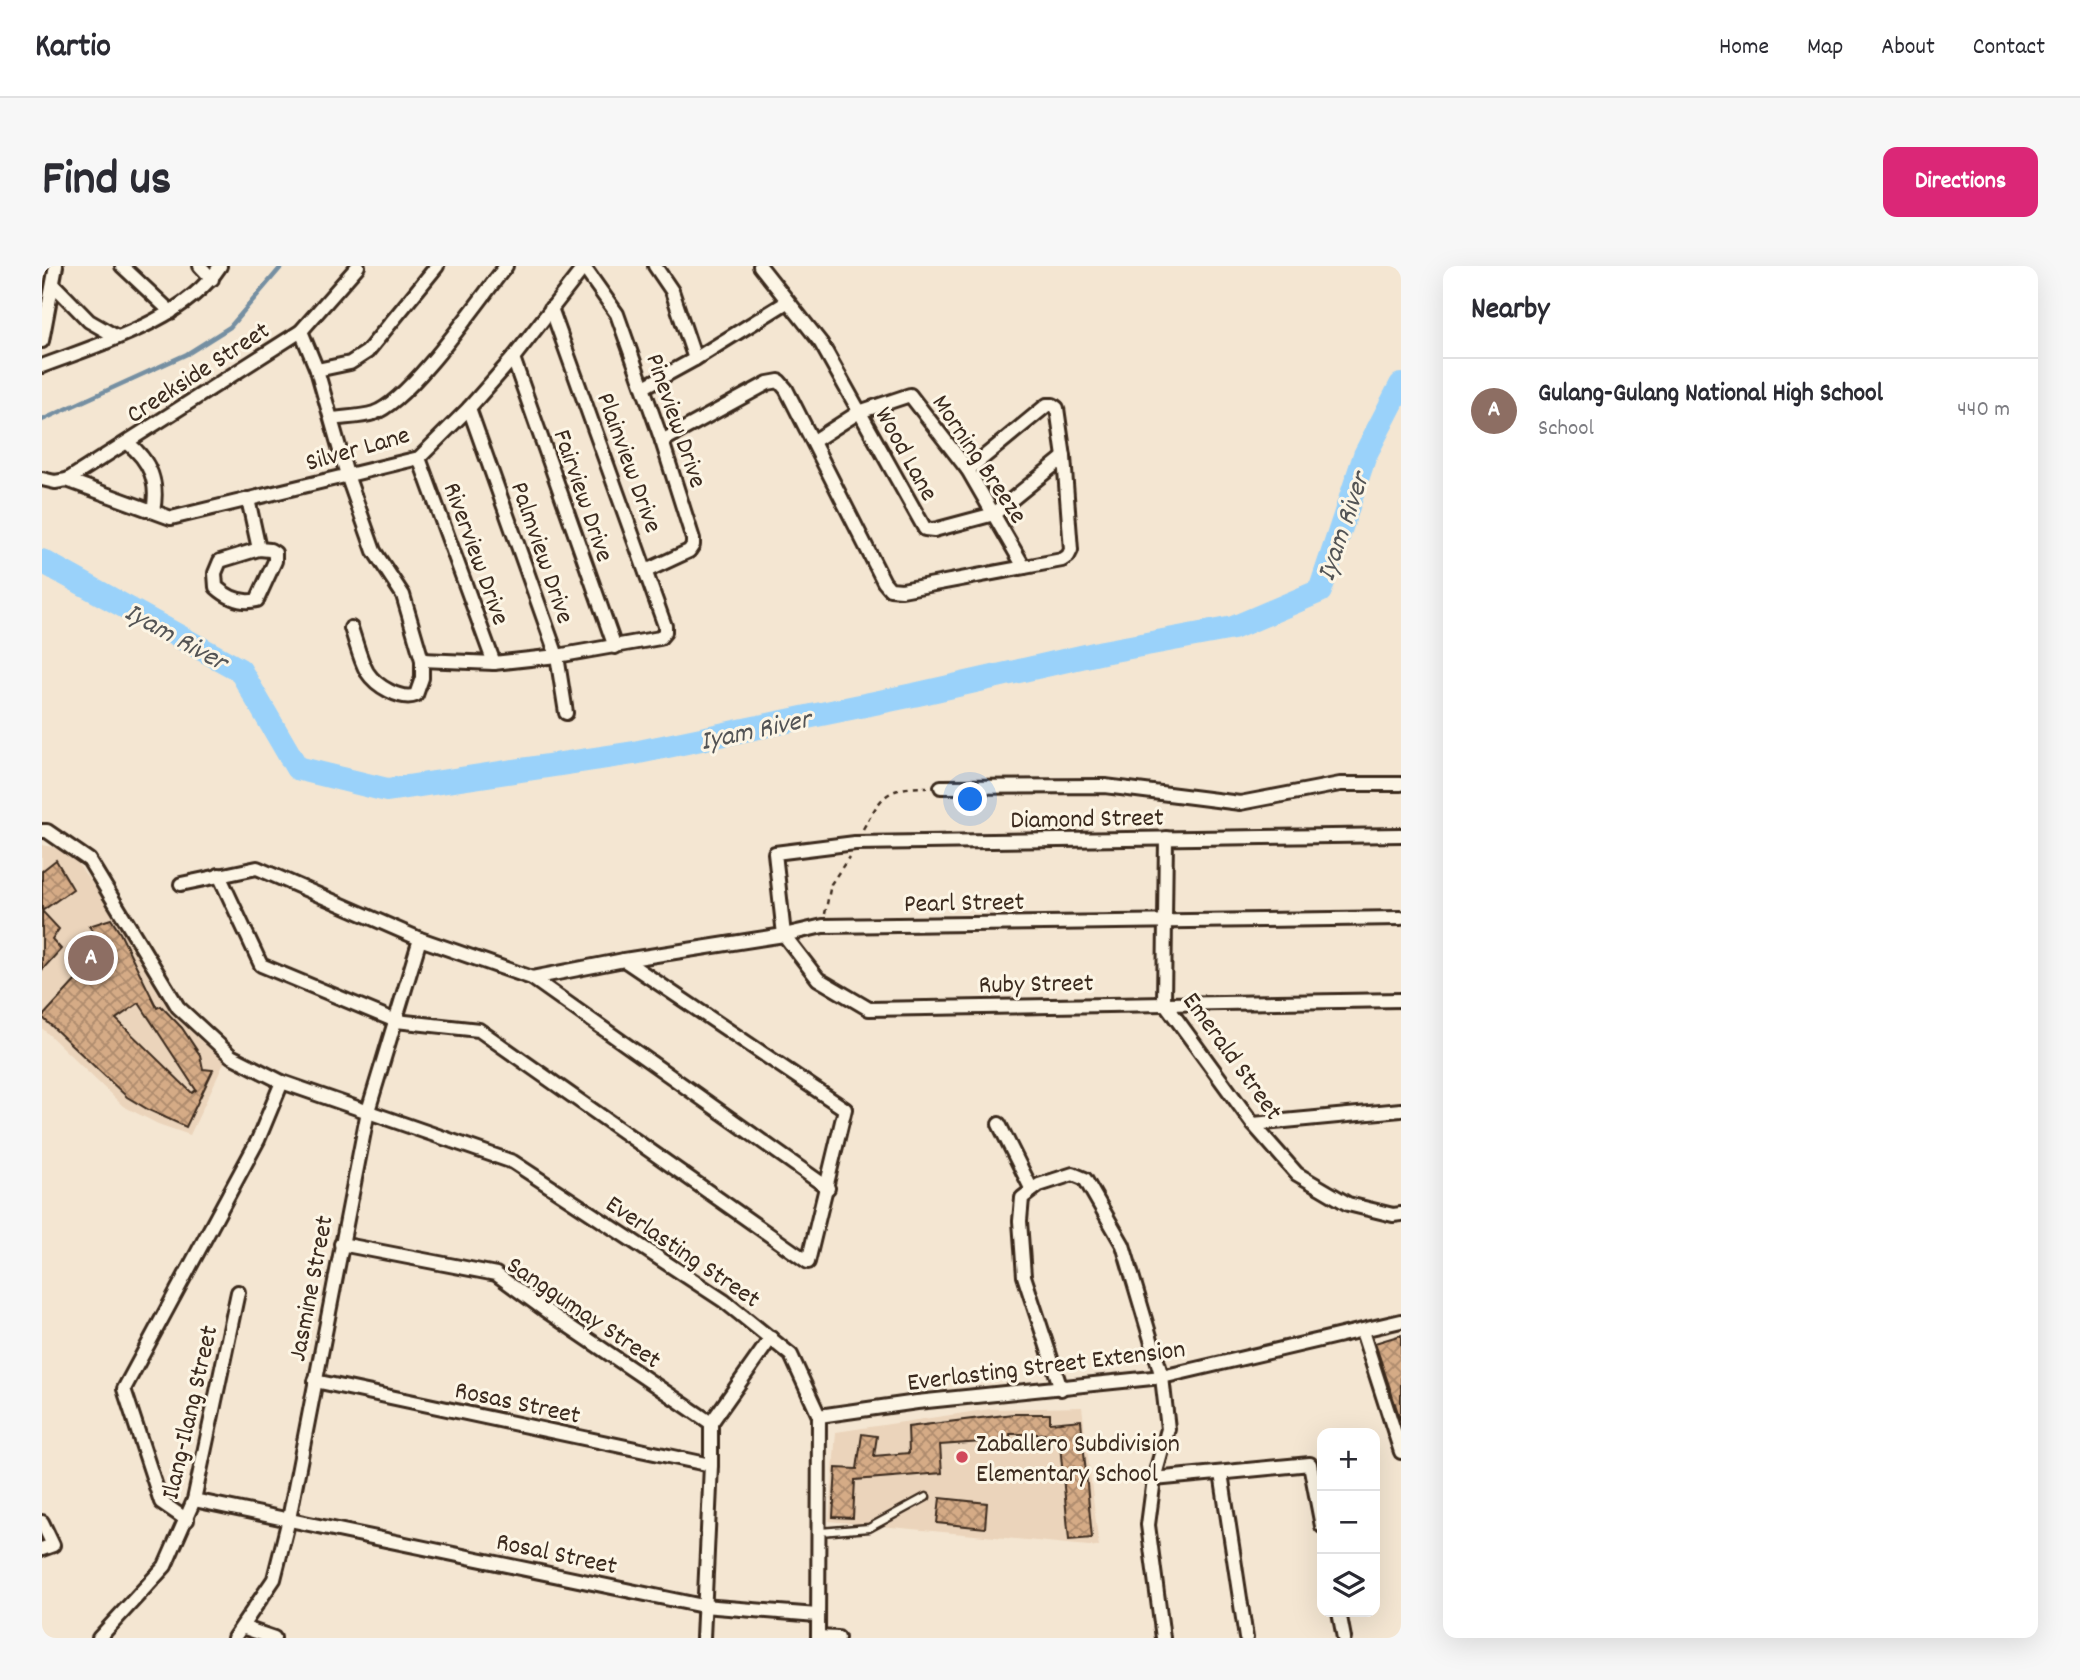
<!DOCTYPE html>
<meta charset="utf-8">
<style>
:root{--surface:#fff;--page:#f7f7f7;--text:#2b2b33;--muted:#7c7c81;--line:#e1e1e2;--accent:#db2777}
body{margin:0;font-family:Dekko,sans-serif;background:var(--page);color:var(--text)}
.controls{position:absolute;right:21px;bottom:21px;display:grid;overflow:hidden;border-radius:14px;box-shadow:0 7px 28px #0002}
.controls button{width:63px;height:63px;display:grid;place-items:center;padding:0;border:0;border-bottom:2px solid var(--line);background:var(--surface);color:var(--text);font:35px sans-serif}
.you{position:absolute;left:929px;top:534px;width:24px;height:24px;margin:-18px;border:5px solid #fff;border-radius:50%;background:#1a73e8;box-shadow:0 0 0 10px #1a73e833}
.badge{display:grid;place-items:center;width:46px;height:46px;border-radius:50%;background:var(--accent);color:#fff;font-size:23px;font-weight:700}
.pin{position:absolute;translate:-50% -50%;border:4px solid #fff;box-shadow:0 2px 7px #0006}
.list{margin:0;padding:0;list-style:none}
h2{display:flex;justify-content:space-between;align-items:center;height:91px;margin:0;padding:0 28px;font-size:30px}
h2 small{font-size:23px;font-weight:400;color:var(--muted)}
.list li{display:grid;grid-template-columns:46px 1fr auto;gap:21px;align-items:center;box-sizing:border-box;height:105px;padding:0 28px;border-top:2px solid var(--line)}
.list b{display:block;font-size:26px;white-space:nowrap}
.list p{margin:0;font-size:23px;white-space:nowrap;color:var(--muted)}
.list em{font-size:23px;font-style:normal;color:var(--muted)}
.icon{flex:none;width:38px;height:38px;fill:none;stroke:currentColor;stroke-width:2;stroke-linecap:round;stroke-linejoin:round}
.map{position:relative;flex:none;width:1359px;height:1372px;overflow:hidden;border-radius:14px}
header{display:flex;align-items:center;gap:42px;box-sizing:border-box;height:98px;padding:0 35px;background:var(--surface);border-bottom:2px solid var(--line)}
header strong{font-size:33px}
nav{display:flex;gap:38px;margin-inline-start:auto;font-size:24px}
.intro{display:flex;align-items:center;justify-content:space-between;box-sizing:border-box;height:168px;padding:0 42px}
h1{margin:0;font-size:49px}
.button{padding:18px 32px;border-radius:14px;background:var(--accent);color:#fff;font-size:24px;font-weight:700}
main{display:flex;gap:42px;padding:0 42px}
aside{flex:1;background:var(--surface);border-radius:14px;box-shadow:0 7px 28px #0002}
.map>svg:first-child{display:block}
</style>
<header>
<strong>Kartio</strong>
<nav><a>Home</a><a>Map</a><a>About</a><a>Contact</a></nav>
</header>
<div class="intro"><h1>Find us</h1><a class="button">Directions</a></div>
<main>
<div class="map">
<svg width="1359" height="1372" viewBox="0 0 1359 1372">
<defs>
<pattern id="building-cross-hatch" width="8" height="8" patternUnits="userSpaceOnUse" patternTransform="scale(1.75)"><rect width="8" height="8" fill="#d5ab86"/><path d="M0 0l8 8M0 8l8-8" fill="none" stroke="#ae8b6d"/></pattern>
</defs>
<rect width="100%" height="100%" fill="#f4e6d2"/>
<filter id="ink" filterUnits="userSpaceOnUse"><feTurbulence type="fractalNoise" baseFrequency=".0143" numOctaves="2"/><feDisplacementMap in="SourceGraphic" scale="14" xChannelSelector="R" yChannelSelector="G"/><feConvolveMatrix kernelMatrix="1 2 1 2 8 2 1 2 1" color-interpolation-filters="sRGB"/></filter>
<g filter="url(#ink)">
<g fill="#ebd4bb">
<path d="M0,579L17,582L33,594L82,660L115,725L183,795L148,869L116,858L81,840L0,762Z"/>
<path d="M1040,1141L1057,1281L787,1255L794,1166L949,1143Z"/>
</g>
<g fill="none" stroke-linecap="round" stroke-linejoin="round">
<path stroke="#748fa2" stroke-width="4.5" d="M0,154L145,88L188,61L240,0"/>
<path stroke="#9ad2fa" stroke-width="24" d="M0,295L198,404L255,502L345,524L592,487L876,428L1061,386L1191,362L1278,325L1323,189L1359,119"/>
</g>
<g fill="url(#building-cross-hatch)" stroke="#3b2a1e" stroke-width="2" fill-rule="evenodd">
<path d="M14,594L31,623L0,645L17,663L10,673L19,683L0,704V605Z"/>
<path d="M69,653L78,667L115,742L119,740L140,762L158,789L161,803L171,804L144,861L107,844L85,831L0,751L34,714L35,715L64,703L73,696L47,660ZM97,737L154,824L150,827L74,753Z"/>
<path d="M1359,1069V1153H1358L1333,1077Z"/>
<path d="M971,1148H1008V1157L1039,1154L1050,1272L1027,1274L1017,1168H968V1174L898,1179L900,1207L813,1214L811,1252L791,1251L794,1202L815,1203L820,1168L835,1170L832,1190L867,1187L866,1161Z"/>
<path d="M898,1232L945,1237L943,1262L895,1257Z"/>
</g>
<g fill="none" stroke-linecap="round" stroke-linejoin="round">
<g stroke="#3b2a1e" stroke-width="11">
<path id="lane" d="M778,1266L827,1262L884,1231"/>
</g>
<g stroke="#3b2a1e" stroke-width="18">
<g id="street">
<path d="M80,0L129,46"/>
<path d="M158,0L170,13"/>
<path d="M541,0L575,48L620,175L651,273V279L647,285L604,305"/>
<path d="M613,0L630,25L653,93"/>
<path d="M718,0L779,77L883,263L892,264L952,248L1022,191"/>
<path d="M11,18L47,55L75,71"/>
<path d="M259,65L275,104L305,209L332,285L361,329L380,394V412L374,429C359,435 334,420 325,406C318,394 314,376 309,362"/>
<path d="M0,75L14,0"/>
<path d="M471,92L573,381"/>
<path d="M0,100C58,78 143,54 178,0"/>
<path d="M275,104L308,97L325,86L395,0"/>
<path d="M602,121L653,93L745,36"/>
<path d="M427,142L515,390L524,447"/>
<path d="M290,153C303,151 319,151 332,147C368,135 437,34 464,0"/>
<path d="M620,175L726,117L737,115L744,123L842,316L848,323L860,324L1020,294L1026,290L1029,284L1022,191L1015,142L1011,139H1005L926,204"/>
<path d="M772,175L817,146L868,129L926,204L982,301"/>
<path d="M86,177C108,195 117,216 111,245"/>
<path d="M377,192L452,397"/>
<path d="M0,213L13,216L25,214L259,65L316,0"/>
<path d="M25,214L129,252L377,192L427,142L471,92L542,1"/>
<path d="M206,233L217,283"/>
<path d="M217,283L228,284L233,287V295L215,334C199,338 185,331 174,321L173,307L178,295Z"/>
<path d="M380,394L452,397L515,390L618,372L623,366V360L509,42"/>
<path d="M899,521L1063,520L1198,537L1298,518H1359"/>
<path d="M0,565H5L47,594L136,741L189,790L240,816L471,896L682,1035L749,1089L777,1150L776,1372"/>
<path d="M1359,569L813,577L733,587L742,669L776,713L827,743L1359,734"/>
<path d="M1124,572L1122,736L1211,858L1255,908L1306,938L1351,949L1359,948"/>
<path d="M177,609L219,699L354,755L437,764L766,996L803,843L582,694"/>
<path d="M139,618L215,602L378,673L490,712L786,922"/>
<path d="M490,712L582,694L742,669L781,660L1359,652"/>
<path d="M957,858L990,924"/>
<path d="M1211,858L1359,844"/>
<path d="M299,978L454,1008L503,1044L669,1157"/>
<path d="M1320,1065L1359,1186"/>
<path d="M273,1115L669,1199"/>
<path d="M1019,1123L982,1010L978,955L980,932L997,919L1031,908L1043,913L1081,979L1120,1111L1126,1163L1112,1213L1106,1259L1121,1372"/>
<path d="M777,1150L875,1136L1120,1111L1359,1055"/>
<path d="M1179,1207L1204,1372"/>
<path d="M1112,1213L1268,1198L1280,1260"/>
<path d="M152,1234L661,1340L775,1349"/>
<path d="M145,1254L119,1236L82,1123L216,874L240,816"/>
<path d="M0,1256L11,1279L0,1283"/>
<path d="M1297,1346L1302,1372"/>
<path d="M200,1361L232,1372"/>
<path d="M776,1371L796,1372"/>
<path d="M57,1372L123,1300L152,1234L196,1026"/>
<path d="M192,1372L232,1313L247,1253L326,845L378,673"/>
<path d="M661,1372L669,1199V1157L729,1072"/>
</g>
</g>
<g stroke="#3b2a1e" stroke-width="2.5" stroke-dasharray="5 5" stroke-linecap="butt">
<path d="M821,563C840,529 845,521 885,521"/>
<path d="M783,648L789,618L807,591"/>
</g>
<use href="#lane" stroke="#fcf5e5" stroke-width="6"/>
<use href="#street" stroke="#fcf5e5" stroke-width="12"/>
</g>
</g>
<circle fill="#d1495b" stroke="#fcf5e5" stroke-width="2.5" cx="920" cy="1191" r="7"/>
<g text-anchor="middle" stroke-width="6" stroke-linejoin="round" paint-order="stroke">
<g font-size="26" fill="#3b2a1e" stroke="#fcf5e5">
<text transform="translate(155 105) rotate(-33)" y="9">Creekside Street</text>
<text transform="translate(636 154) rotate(71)" y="9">Pineview Drive</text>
<text transform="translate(315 181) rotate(-16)" y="9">Silver Lane</text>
<text transform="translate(866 187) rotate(61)" y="9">Wood Lane</text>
<text transform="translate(939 192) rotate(56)" y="9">Morning Breeze</text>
<text transform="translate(589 196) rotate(70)" y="9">Plainview Drive</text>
<text transform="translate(543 229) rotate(71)" y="9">Fairview Drive</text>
<text transform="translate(502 286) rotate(71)" y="9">Palmview Drive</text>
<text transform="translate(436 287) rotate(70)" y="9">Riverview Drive</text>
<text transform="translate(1045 551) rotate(-1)" y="9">Diamond Street</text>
<text transform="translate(922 635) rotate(-1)" y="9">Pearl Street</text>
<text transform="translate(994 716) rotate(-1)" y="9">Ruby Street</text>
<text transform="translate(1192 789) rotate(54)" y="9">Emerald Street</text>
<text transform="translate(642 984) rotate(34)" y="9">Everlasting Street</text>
<text transform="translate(267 1022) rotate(-79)" y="9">Jasmine Street</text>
<text transform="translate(543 1045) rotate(34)" y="9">Sanggumay Street</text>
<text transform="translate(1004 1098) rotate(-7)" y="9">Everlasting Street Extension</text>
<text transform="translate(476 1135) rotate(12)" y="9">Rosas Street</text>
<text transform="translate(146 1146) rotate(-77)" y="9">Ilang-Ilang Street</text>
<text transform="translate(515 1286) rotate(12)" y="9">Rosal Street</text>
</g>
<g font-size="26" fill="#3b2a1e" stroke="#fcf5e5" text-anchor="start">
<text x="934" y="1185">Zaballero Subdivision<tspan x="934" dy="30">Elementary School</tspan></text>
</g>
<g font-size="28" font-style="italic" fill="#535455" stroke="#fcf5e5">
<text transform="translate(1299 260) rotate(-71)" y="10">Iyam River</text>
<text transform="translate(135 369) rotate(29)" y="10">Iyam River</text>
<text transform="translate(713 462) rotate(-12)" y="10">Iyam River</text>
</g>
</g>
</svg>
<div class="controls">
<button>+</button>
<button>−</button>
<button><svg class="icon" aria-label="layers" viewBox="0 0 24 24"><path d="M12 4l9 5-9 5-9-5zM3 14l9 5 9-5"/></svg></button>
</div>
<div class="you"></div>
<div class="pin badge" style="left:49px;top:692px;background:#8d6e63">A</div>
</div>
<aside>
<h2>Nearby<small></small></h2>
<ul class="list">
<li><span class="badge" style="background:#8d6e63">A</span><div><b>Gulang-Gulang National High School</b><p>School</p></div><em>440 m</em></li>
</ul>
</aside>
</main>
